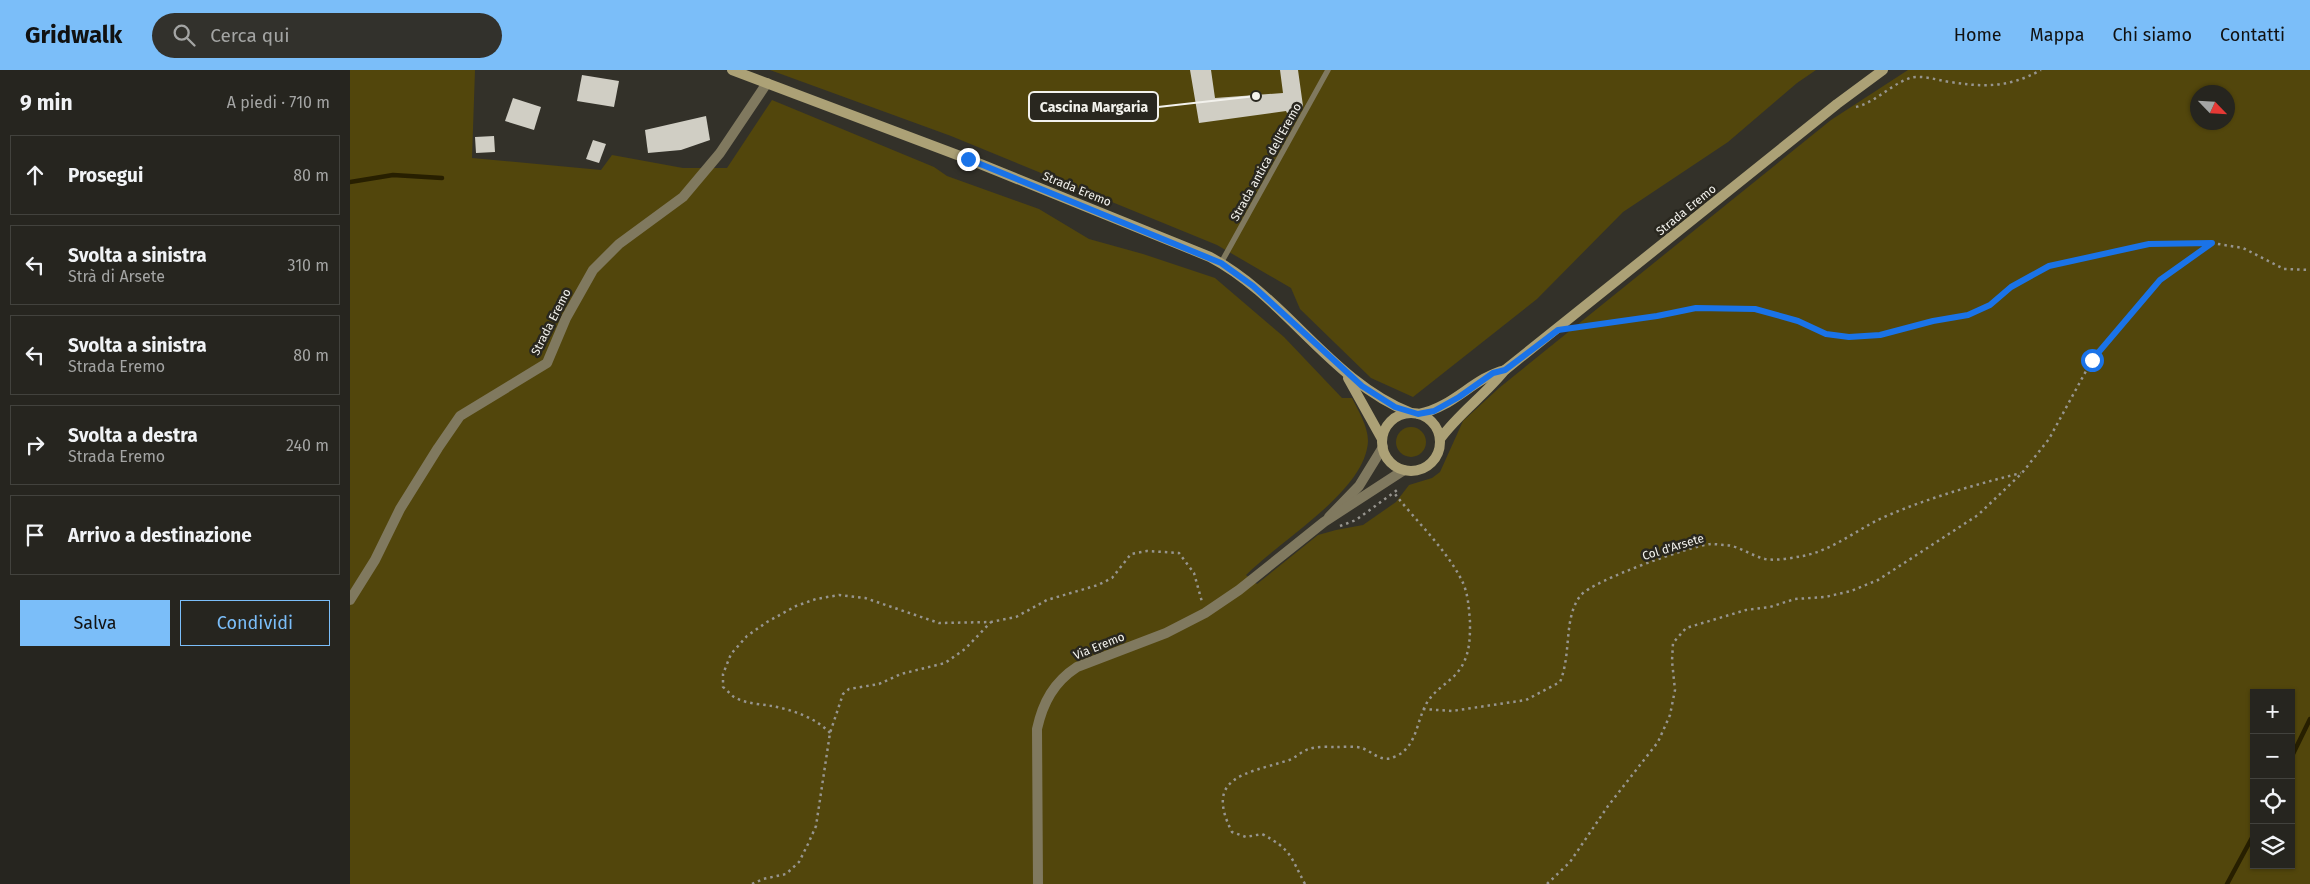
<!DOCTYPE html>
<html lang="it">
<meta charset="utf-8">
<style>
:root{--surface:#26251f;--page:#32312c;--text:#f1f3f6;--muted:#a4a5a4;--line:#42423d;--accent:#7bbef9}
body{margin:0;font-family:"Fira Sans",sans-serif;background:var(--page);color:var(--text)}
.controls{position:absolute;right:15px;bottom:15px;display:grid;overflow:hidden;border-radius:0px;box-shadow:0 1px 4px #0004}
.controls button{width:45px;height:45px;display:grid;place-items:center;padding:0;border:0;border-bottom:1px solid var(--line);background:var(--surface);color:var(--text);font:25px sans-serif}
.compass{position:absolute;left:1840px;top:15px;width:45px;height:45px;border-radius:50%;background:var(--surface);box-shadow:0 1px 4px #0004;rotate:115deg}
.stop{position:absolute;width:15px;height:15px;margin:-11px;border:4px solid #1a73e8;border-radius:50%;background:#fff}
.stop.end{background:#1a73e8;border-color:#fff;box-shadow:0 1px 5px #0008}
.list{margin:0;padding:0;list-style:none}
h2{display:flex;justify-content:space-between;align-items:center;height:65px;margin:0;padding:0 20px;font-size:21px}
h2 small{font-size:16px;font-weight:400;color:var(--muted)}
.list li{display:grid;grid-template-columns:32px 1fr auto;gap:15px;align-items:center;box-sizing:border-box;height:80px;margin:0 10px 10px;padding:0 10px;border:1px solid var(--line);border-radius:0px}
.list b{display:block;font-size:19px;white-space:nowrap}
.list p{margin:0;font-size:16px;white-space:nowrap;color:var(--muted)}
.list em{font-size:16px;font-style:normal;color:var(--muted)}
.actions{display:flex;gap:10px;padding:15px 20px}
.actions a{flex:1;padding:11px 0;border:1px solid var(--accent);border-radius:0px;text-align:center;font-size:18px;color:var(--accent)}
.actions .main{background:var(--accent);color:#111}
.icon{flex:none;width:28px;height:28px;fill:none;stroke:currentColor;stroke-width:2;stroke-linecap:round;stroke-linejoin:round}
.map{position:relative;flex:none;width:1960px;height:814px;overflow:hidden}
header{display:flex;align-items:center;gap:30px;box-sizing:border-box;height:70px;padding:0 25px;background:var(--accent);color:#111}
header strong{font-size:24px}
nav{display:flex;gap:28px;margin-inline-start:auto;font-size:18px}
.search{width:350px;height:45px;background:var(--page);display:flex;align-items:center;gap:12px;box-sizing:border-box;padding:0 18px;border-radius:28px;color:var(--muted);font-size:19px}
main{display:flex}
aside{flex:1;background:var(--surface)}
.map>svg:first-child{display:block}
</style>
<header>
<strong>Gridwalk</strong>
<div class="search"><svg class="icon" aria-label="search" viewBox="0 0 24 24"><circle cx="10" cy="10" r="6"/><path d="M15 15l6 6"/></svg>Cerca qui</div>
<nav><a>Home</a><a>Mappa</a><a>Chi siamo</a><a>Contatti</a></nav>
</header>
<main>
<aside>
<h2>9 min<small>A piedi · 710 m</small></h2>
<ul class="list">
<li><svg class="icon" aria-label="ahead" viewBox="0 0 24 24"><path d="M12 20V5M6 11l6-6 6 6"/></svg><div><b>Prosegui</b></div><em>80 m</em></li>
<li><svg class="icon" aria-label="left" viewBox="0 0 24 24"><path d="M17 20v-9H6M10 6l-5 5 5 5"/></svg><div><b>Svolta a sinistra</b><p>Strà di Arsete</p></div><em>310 m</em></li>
<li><svg class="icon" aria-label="left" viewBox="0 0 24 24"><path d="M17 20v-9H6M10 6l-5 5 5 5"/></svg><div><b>Svolta a sinistra</b><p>Strada Eremo</p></div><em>80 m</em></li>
<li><svg class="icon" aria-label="right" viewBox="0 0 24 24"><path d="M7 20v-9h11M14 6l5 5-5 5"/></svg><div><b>Svolta a destra</b><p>Strada Eremo</p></div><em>240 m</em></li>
<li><svg class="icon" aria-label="arrive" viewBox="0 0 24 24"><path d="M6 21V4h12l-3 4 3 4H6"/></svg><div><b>Arrivo a destinazione</b></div></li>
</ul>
<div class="actions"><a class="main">Salva</a><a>Condividi</a></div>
</aside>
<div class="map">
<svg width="1960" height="814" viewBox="0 0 1960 814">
<rect width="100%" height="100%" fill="#333129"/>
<g fill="#52460c" fill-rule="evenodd">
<path d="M0,0H125L122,88L251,100L262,85L333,98H377L422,30L584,97L597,106L689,139L739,169L793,184L865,208L934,267L992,328H1002C1008,340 1018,356 1018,371C1016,421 929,471 896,505L907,514L968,465L986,460L1013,455L1046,432L1059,415L1082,408L1090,402L1113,351L1149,318L1481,50L1558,0H1960V814H0ZM1848,22H1878V52H1848ZM1904,623H1941V795H1904Z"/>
<path d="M420,0H1466L1447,13L1378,72L1273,142L1187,229L1063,327L1021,308L950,239L941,218L867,175L601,66Z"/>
<circle cx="1061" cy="372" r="15"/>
</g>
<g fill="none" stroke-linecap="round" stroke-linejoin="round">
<g stroke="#271f00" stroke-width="4.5">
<path d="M0,112L43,105L92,108"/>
<path d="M1941,688L1960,649"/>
<path d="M1877,814L1904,764"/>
</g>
</g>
<g fill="#d0cec4">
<path d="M840,0H861L865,28L933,23L930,0H948L953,36L951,39L937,43L936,41L849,53Z"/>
<path d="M232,5L269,11L264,37L227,31Z"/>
<path d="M163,28L191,37L184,60L155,51Z"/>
<path d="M356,46L360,70L331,80L298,83L295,60Z"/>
<path d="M144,66L145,82L126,83L125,67Z"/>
<path d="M243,70L256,74L249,93L236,89Z"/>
</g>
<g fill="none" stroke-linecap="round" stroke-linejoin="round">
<g stroke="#97958f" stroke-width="2.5" stroke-dasharray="2.5 4" stroke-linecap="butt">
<path d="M1506,37C1526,32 1540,15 1560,8C1570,5 1584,9 1594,11C1630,17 1657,19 1691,0"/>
<path d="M1230,256L1307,246L1345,238L1405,239L1448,251L1476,264L1499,267L1530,265L1583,251L1618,245L1640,235L1661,217L1699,197L1799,174L1862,173L1893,178L1934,199L1960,200"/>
<path d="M990,456L1006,450L1050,418"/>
<path d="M1073,639L1102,641L1176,630L1210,612C1222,583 1213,547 1231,525C1244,510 1340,476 1361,474C1366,474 1371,475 1376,475C1389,476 1402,486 1415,489C1427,491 1441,488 1453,486C1483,480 1506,460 1534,447C1578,428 1624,415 1671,403"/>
<path d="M480,663C466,648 443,640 422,636C410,634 396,634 384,627C380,624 377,620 373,617V604L381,584L397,566L417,552L446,536L466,529L489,525L515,528L589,553L641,552L666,547L697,530L748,515L762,508L781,484L797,481L829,483L844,503L852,532"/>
<path d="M402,814L413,809L436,804L449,792L458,774L466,756L480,663L493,624L499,619L529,614L551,604L595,593L615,579L641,552"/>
<path d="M955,814C940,786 942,780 912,764L896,767L882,762C854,707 895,704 936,691C945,689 951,681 959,679C967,676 978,677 986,677C994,677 1005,676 1012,678C1023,682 1031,693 1044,687C1068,678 1066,649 1078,631C1088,616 1106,610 1114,592C1120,579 1120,566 1120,552C1119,539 1118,522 1112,511C1097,480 1066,451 1045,424"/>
<path d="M1197,814L1220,792L1258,736L1308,672L1320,645L1325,620L1322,591L1323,573L1336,558L1396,540L1420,537L1445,529L1475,527L1501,521L1528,510L1628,445L1672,403L1699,369L1742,290L1782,242L1810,210L1862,173"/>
</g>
<path stroke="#80795f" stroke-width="5.5" d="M871,193L978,0"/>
<path stroke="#80795f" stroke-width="10" d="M0,530L25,490L50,439L88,378L110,346L197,293L216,248L243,200L269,174L333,127L370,83L417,13"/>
<g stroke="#80795f" stroke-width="10">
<path d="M979,447L1009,416L1033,377"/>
<path d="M688,814L687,659C693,632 704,612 727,597L816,563L855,543L889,520L974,452L1054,400"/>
</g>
<g stroke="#aca176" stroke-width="10">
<path d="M382,0L618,89L860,187C936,227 980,311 1061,343"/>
<path d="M998,308L1032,369"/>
<circle cx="1061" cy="372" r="29"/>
<path d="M1069,344C1104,337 1123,308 1155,300"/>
<path d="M1090,369C1109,343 1135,325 1155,300L1487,34L1533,0"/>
</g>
</g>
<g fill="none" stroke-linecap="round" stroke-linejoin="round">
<path stroke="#1a73e8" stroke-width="6" d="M618,89L871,193L903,216L1012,316L1045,337L1068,344L1084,341L1109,327L1143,303L1155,300L1208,260L1307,246L1346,238L1405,239L1448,251L1476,264L1499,267L1530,265L1583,251L1618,245L1640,235L1661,217L1699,196L1799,174L1862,173L1810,210L1742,290"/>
</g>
<g text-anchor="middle" stroke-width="5" stroke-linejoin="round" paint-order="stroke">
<g font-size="12" fill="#f3f2ed" stroke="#29271f">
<text transform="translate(916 92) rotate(-61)" y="4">Strada antica dell'Eremo</text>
<text transform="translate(727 119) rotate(22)" y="4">Strada Eremo</text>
<text transform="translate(1336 140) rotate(-39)" y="4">Strada Eremo</text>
<text transform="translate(201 252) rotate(-63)" y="4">Strada Eremo</text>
<text transform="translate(1323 477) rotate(-17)" y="4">Col d'Arsete</text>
<text transform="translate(749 576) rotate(-22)" y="4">Via Eremo</text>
</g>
</g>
<path fill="none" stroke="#f3f2ed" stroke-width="2" d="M906 26L808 37"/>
<circle fill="#f3f2ed" stroke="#29271f" stroke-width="2" cx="906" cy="26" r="5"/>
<rect fill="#29271f" stroke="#f3f2ed" stroke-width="2" x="679" y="22" width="129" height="29" rx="5"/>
<g font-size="14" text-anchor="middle" font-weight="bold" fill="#f3f2ed">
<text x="744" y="42">Cascina Margaria</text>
</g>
</svg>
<div class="controls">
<button>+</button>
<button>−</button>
<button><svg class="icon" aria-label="locate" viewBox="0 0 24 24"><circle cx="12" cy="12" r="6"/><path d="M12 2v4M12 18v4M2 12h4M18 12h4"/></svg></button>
<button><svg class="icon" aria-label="layers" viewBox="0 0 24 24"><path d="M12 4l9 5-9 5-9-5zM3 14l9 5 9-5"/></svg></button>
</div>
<svg class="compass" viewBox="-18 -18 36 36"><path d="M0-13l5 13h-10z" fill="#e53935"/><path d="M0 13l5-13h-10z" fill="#a4a5a4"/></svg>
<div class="stop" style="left:1742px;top:290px"></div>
<div class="stop end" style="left:618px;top:89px"></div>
</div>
</main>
